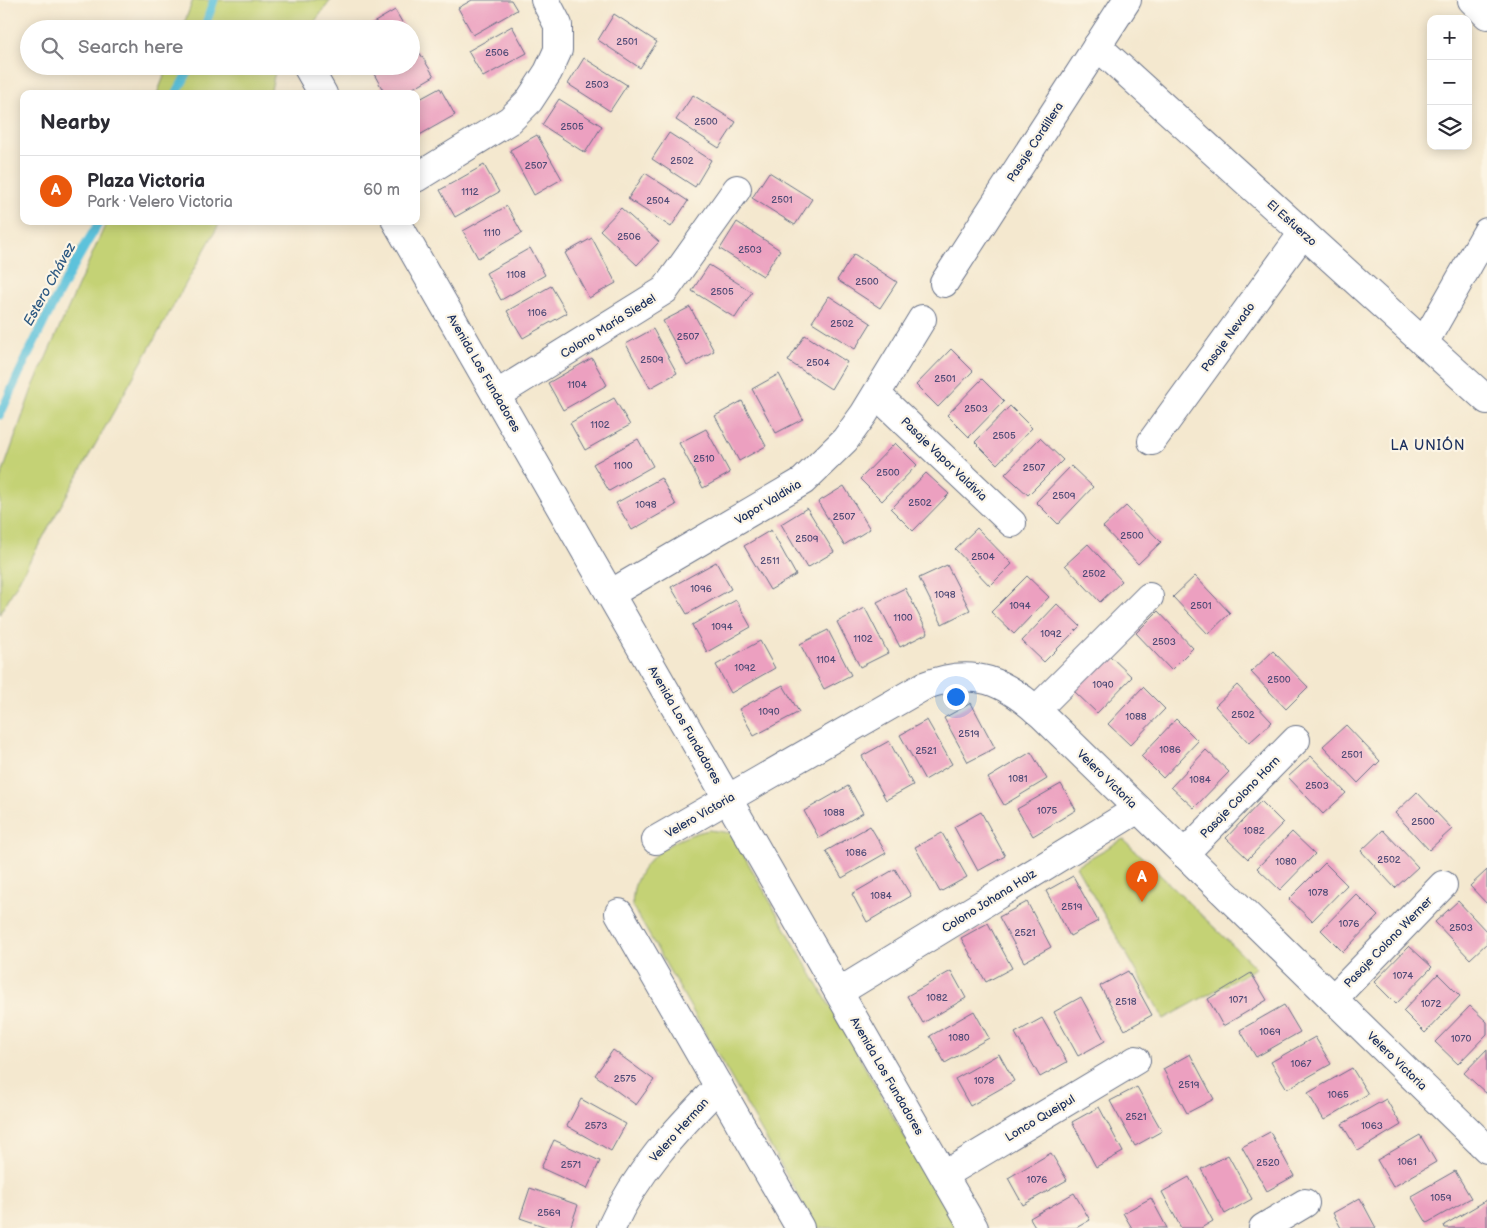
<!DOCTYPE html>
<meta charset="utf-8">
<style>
:root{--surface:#fff;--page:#f7f7f7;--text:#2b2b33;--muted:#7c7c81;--line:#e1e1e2;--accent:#ea580c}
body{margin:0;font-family:"Balsamiq Sans",sans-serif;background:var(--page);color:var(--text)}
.controls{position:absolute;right:15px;top:15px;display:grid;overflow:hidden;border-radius:10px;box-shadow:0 2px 12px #0003}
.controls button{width:45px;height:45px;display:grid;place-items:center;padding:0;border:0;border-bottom:1px solid var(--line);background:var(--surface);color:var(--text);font:25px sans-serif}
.you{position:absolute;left:955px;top:696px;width:18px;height:18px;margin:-12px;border:4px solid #fff;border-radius:50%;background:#1a73e8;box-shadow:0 0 0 8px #1a73e833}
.badge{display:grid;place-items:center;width:32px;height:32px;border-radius:50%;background:var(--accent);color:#fff;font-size:16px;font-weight:700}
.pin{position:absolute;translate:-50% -41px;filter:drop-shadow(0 1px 2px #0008)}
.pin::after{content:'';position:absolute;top:26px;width:18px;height:15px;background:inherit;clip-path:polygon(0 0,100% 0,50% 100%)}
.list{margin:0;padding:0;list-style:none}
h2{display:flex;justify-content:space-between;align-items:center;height:65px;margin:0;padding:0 20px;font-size:21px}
h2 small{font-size:16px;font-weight:400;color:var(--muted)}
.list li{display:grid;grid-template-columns:32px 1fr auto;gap:15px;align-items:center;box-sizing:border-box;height:70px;padding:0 20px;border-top:1px solid var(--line)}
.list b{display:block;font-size:19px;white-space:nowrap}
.list p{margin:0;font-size:16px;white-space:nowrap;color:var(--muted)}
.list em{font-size:16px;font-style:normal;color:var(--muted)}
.icon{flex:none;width:28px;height:28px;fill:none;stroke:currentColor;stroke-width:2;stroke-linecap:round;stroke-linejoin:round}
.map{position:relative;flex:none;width:1487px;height:1228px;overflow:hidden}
.search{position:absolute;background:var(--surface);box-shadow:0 2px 12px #0003;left:20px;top:20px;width:400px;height:55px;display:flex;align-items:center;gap:12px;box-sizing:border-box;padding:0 18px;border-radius:28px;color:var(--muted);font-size:19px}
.panel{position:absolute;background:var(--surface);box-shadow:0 2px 12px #0003;left:20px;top:90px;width:400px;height:135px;border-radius:10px}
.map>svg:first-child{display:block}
</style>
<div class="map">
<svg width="1487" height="1228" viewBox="0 0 1487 1228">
<rect width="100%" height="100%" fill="#fcf5e5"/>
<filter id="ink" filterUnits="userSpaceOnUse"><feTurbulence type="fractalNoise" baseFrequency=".02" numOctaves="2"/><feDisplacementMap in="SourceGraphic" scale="10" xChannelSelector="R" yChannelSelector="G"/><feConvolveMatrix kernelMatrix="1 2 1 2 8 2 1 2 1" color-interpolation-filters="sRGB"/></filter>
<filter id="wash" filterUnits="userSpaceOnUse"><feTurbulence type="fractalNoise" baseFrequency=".0096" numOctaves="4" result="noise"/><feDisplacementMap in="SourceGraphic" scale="20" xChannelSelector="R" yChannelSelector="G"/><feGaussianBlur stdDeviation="1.12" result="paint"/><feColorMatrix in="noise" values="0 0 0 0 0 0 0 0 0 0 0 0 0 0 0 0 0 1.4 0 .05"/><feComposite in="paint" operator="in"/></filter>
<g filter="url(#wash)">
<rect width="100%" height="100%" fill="#f4e8cf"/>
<g fill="#c4d274" stroke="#708069">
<path d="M193,0H331L309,29H182Z"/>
<path d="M168,66H280L275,72L270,94H157Z"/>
<path d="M107,221H221L0,614V480L32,389Z"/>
<path d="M709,830L731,833L957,1228H817L632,905C633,898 633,889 636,882C648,852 679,836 709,830Z"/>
<path d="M1123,839L1256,968L1164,1019L1076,866Z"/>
</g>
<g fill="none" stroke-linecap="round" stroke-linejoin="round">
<g stroke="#5dc2db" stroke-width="9">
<path d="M204,29L214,0"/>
<path d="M176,94L191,66"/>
<path d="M0,415C30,348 61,284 100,221"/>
</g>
</g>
<g id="blocks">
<g fill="#eca0c0">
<path d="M472,0H511L517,10L473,35L458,8Z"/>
<path d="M395,10L406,29H363Z"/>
<path d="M614,14L657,42L640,68L598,40Z"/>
<path d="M512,26L527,53L483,77L468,51Z"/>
<path d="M418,50L434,76L403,94H385L374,74L389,66H411V54Z"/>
<path d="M584,58L627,85L610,111L568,84Z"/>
<path d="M440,88L455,115L416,137V101Z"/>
<path d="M693,95L736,122L719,148L676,120Z"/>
<path d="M559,99L602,126L585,153L542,125Z"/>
<path d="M669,133L711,160L695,187L652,159Z"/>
<path d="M537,135L562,179L534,195L510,150Z"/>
<path d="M484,165L499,192L455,217L440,190Z"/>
<path d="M769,172L812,199L795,225L752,198Z"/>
<path d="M645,173L688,201L671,227L628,199Z"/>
<path d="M507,206L522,233L478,258L463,231Z"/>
<path d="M621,208L659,242L637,265L600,230Z"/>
<path d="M737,222L780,250L763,276L720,249Z"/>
<path d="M592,238L616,283L589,298L565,253Z"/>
<path d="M530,248L545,275L501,300L486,273Z"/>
<path d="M854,254L897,282L880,308L837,280Z"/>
<path d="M709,265L752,292L735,318L692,291Z"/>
<path d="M551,286L567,313L523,338L507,311Z"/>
<path d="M829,296L871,323L855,349L812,322Z"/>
<path d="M690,307L714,351L687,366L663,321Z"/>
<path d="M653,329L677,373L650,388L626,344Z"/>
<path d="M805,335L847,362L831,389L788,361Z"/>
<path d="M951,349L973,371L938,407L916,385Z"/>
<path d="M592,358L607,385L563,410L548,383Z"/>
<path d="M779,374L803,419L776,433L752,389Z"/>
<path d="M982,379L1004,401L969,437L947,415Z"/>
<path d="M614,398L630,425L585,450L570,423Z"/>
<path d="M742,401L766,446L739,461L715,416Z"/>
<path d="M1010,406L1032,428L997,464L975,442Z"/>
<path d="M706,429L730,473L703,488L679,443Z"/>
<path d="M1040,438L1063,460L1028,495L1005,474Z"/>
<path d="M638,439L653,466L609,491L593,464Z"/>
<path d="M895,443L917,465L882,501L860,479Z"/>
<path d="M1071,466L1093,487L1058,524L1036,502Z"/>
<path d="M926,473L949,494L913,531L891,509Z"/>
<path d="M661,478L676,505L632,530L616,503Z"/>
<path d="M844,486L870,529L844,545L818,502Z"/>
<path d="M1126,506L1161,542L1138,564L1103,527Z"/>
<path d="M807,508L834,552L807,568L781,524Z"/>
<path d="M977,528L1012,564L990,586L955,549Z"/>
<path d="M771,530L796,575L770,590L744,546Z"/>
<path d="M1088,544L1122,581L1100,602L1065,565Z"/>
<path d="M716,562L731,589L687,614L671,587Z"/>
<path d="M947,565L970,610L942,624L919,578Z"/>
<path d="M1027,576L1049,597L1014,634L991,612Z"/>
<path d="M1195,576L1230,613L1208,634L1173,597Z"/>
<path d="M905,588L928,633L900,647L877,602Z"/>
<path d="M736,600L751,627L707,652L692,625Z"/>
<path d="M1057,604L1080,626L1044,662L1022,641Z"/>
<path d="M865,608L888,653L860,667L837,622Z"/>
<path d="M1158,611L1193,648L1171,670L1136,633Z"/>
<path d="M828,630L851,675L824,689L800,644Z"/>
<path d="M760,641L775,668L731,693L716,665Z"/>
<path d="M1273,651L1308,687L1286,709L1251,672Z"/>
<path d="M1109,655L1132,677L1097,713L1074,691Z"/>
<path d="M783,685L799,712L754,736L739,709Z"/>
<path d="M1237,685L1272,722L1249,743L1215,706Z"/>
<path d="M1143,687L1165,709L1130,745L1108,724Z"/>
<path d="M971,703L995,748L968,762L944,718Z"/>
<path d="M1176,719L1198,741L1163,778L1141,756Z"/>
<path d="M927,720L952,764L925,780L900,735Z"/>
<path d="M1346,725L1380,761L1358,783L1323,746Z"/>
<path d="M889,741L913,785L886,800L862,756Z"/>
<path d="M1206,750L1229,772L1194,808L1171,787Z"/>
<path d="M1031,752L1047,779L1004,805L988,778Z"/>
<path d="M1311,756L1346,793L1323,814L1288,777Z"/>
<path d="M1061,784L1076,810L1033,836L1017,809Z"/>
<path d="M848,786L863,813L819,838L804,811Z"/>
<path d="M1417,792L1452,829L1429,850L1395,813Z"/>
<path d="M1261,801L1283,823L1248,859L1226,838Z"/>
<path d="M981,812L1005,856L978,871L954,827Z"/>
<path d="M870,826L886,853L842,878L826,851Z"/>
<path d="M1383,830L1418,867L1395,888L1361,851Z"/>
<path d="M1292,832L1315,854L1280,890L1257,868Z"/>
<path d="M942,833L967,877L940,892L915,847Z"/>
<path d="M1325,863L1347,885L1312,921L1289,899Z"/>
<path d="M895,869L911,896L867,922L852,894Z"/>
<path d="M1487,870V904L1470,886Z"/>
<path d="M1073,876L1098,921L1070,936L1046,891Z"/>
<path d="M1356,894L1378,916L1343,952L1321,930Z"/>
<path d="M1458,901L1487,932V943L1470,959L1435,922Z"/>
<path d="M1027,902L1051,947L1024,962L999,917Z"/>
<path d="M988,923L1012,968L986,982L961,938Z"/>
<path d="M1409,946L1432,967L1396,1004L1374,982Z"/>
<path d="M951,971L966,998L923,1023L907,996Z"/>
<path d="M1128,971L1152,1015L1125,1030L1100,986Z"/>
<path d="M1251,973L1267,1000L1223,1026L1208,999Z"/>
<path d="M1438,974L1460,996L1425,1033L1403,1011Z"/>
<path d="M1081,997L1105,1041L1078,1056L1054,1012Z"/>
<path d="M1284,1005L1300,1032L1256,1057L1240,1030Z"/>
<path d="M1470,1006L1487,1022V1034L1458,1064L1435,1042Z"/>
<path d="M974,1011L989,1038L945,1063L930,1036Z"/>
<path d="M1042,1018L1067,1062L1040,1077L1015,1033Z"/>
<path d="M1315,1037L1331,1064L1287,1089L1271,1062Z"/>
<path d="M1487,1049V1094L1464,1073Z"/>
<path d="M613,1050L654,1080L636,1105L595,1075Z"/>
<path d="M999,1054L1014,1081L970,1106L955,1079Z"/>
<path d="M1190,1054L1214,1099L1187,1113L1163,1069Z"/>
<path d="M1352,1068L1368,1094L1324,1120L1308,1093Z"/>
<path d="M1137,1087L1162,1131L1135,1146L1110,1101Z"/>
<path d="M581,1099L626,1124L611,1151L567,1126Z"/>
<path d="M1386,1099L1401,1125L1358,1151L1342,1124Z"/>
<path d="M1099,1107L1123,1152L1096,1167L1072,1122Z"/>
<path d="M1270,1132L1294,1176L1267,1191L1242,1147Z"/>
<path d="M1420,1135L1436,1162L1393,1187L1377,1160Z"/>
<path d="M554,1140L600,1161L587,1189L541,1168Z"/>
<path d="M1051,1153L1067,1180L1023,1205L1008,1178Z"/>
<path d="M1228,1155L1252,1199L1225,1214L1201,1169Z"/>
<path d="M1455,1171L1471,1198L1427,1223L1411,1196Z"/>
<path d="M1189,1177L1213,1221L1201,1228H1181L1162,1192Z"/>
<path d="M530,1188L578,1205L570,1228H549L520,1218Z"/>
<path d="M1074,1193L1090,1220L1076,1228H1036L1030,1218Z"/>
<path d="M1151,1198L1167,1228H1132L1123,1213Z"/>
<path d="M1360,1198L1376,1228H1341L1333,1213Z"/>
<path d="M1487,1200V1228H1445L1444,1225Z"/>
</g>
</g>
</g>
<g filter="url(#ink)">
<use href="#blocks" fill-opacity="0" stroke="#677086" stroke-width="1"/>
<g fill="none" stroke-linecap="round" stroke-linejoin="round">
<g stroke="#677086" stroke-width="30">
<g id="minor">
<path d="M1097,46L1487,400"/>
<path d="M307,66L323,94"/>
<path d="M416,178L510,120L529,101L548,72L558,50V25L545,0"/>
<path d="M396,221L974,1228"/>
<path d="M944,283L1127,0"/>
<path d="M1424,343L1487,232"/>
<path d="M496,395L665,290L737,189"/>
<path d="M877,395L1012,523"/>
<path d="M1152,441L1303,233"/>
<path d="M610,594L803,481L845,440L864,414L922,319"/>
<path d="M1036,710L1149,597"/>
<path d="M656,840L924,686C974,666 1005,681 1043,716L1487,1149"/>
<path d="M1184,854L1296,740"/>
<path d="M619,913L800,1228"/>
<path d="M839,992L1138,809"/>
<path d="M1333,999L1443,885"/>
<path d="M944,1175L1136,1060"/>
<path d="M611,1228C636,1172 677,1129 719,1086"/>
<path d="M1263,1228L1305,1203"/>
</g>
</g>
<g stroke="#677086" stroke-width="30">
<path id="major" d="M1472,0L1487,15"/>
</g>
<use href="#minor" stroke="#fff" stroke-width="28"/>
<use href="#major" stroke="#fff" stroke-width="28"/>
</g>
</g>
<g text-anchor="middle" stroke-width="4.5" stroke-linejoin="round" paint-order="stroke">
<g font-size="10" fill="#4f4b76">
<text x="627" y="45">2501</text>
<text x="497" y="56">2506</text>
<text x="597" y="88">2503</text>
<text x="706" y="125">2500</text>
<text x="572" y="130">2505</text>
<text x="682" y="164">2502</text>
<text x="536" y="169">2507</text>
<text x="470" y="195">1112</text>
<text x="782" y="203">2501</text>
<text x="658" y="204">2504</text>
<text x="492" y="236">1110</text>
<text x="629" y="240">2506</text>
<text x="750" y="253">2503</text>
<text x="516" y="278">1108</text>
<text x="867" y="285">2500</text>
<text x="722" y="295">2505</text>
<text x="537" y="316">1106</text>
<text x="842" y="327">2502</text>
<text x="688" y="340">2507</text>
<text x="652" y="363">2509</text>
<text x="818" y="366">2504</text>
<text x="945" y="382">2501</text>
<text x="577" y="388">1104</text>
<text x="976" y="412">2503</text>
<text x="600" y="428">1102</text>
<text x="1004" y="439">2505</text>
<text x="704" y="462">2510</text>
<text x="623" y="469">1100</text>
<text x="1034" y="471">2507</text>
<text x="888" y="476">2500</text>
<text x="1064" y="499">2509</text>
<text x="920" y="506">2502</text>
<text x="646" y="508">1098</text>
<text x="844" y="520">2507</text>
<text x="1132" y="539">2500</text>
<text x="807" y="542">2509</text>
<text x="983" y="560">2504</text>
<text x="770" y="564">2511</text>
<text x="1094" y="577">2502</text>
<text x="701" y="592">1096</text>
<text x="945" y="598">1098</text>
<text x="1020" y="609">1094</text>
<text x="1201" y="609">2501</text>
<text x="903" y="621">1100</text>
<text x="722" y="630">1094</text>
<text x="1051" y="637">1092</text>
<text x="863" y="642">1102</text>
<text x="1164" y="645">2503</text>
<text x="826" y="663">1104</text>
<text x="745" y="671">1092</text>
<text x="1279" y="683">2500</text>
<text x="1103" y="688">1090</text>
<text x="769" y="715">1090</text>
<text x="1243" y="718">2502</text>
<text x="1136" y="720">1088</text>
<text x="969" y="737">2519</text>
<text x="1170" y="753">1086</text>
<text x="926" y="754">2521</text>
<text x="1352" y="758">2501</text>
<text x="1018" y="782">1081</text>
<text x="1200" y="783">1084</text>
<text x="1317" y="789">2503</text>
<text x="1047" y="814">1075</text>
<text x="834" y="816">1088</text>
<text x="1423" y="825">2500</text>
<text x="1254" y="834">1082</text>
<text x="856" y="856">1086</text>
<text x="1389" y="863">2502</text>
<text x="1286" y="865">1080</text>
<text x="1318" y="896">1078</text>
<text x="881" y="899">1084</text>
<text x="1072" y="910">2519</text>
<text x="1349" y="927">1076</text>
<text x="1461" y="931">2503</text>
<text x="1025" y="936">2521</text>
<text x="1403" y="979">1074</text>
<text x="937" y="1001">1082</text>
<text x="1238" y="1003">1071</text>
<text x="1126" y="1005">2518</text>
<text x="1431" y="1007">1072</text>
<text x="1270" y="1035">1069</text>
<text x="959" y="1041">1080</text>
<text x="1461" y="1042">1070</text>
<text x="1301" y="1067">1067</text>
<text x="625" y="1082">2575</text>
<text x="984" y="1084">1078</text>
<text x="1189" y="1088">2519</text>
<text x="1338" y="1098">1065</text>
<text x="1136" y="1120">2521</text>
<text x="596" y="1129">2573</text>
<text x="1372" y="1129">1063</text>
<text x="1407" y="1165">1061</text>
<text x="1268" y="1166">2520</text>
<text x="571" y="1168">2571</text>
<text x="1037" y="1183">1076</text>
<text x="1441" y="1201">1059</text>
<text x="549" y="1216">2569</text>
</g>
<g font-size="12" fill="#1b2f5e" stroke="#fcf5e5">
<text transform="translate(1035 142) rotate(-57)" y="4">Pasaje Cordillera</text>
<text transform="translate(1292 223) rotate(42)" y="4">El Esfuerzo</text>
<text transform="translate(608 326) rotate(-32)" y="4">Colono María Siedel</text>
<text transform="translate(1228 337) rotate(-54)" y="4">Pasaje Nevado</text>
<text transform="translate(484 373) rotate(60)" y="4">Avenida Los Fundadores</text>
<text transform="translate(944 459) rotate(44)" y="4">Pasaje Vapor Valdivia</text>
<text transform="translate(768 502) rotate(-31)" y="4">Vapor Valdivia</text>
<text transform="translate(685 725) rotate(60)" y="4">Avenida Los Fundadores</text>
<text transform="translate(1107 779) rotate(44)" y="4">Velero Victoria</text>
<text transform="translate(1240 797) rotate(-46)" y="4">Pasaje Colono Horn</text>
<text transform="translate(700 815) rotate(-30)" y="4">Velero Victoria</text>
<text transform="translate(989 901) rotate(-32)" y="4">Colono Johana Holz</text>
<text transform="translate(1388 942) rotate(-46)" y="4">Pasaje Colono Werner</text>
<text transform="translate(1397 1061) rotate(44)" y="4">Velero Victoria</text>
<text transform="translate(887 1076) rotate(60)" y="4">Avenida Los Fundadores</text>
<text transform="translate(1040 1118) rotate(-31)" y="4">Lonco Queipul</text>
<text transform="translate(679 1130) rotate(-48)" y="4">Velero Herman</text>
</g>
<g font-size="14" font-style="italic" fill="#2f5b84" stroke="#fcf5e5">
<text transform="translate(49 284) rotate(-61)" y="5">Estero Chávez</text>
</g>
<g font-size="14" letter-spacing="1" fill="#1b2f5e" stroke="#fcf5e5">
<text x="1428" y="450">LA UNIÓN</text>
</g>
</g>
</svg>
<div class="controls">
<button>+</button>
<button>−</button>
<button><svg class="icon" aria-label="layers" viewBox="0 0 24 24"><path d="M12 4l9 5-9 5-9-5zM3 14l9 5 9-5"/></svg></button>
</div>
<div class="you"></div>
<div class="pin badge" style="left:1142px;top:902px">A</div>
<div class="search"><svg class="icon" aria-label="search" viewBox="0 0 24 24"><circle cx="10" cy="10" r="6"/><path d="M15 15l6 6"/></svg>Search here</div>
<section class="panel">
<h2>Nearby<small></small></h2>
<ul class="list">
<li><span class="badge">A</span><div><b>Plaza Victoria</b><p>Park · Velero Victoria</p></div><em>60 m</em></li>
</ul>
</section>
</div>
